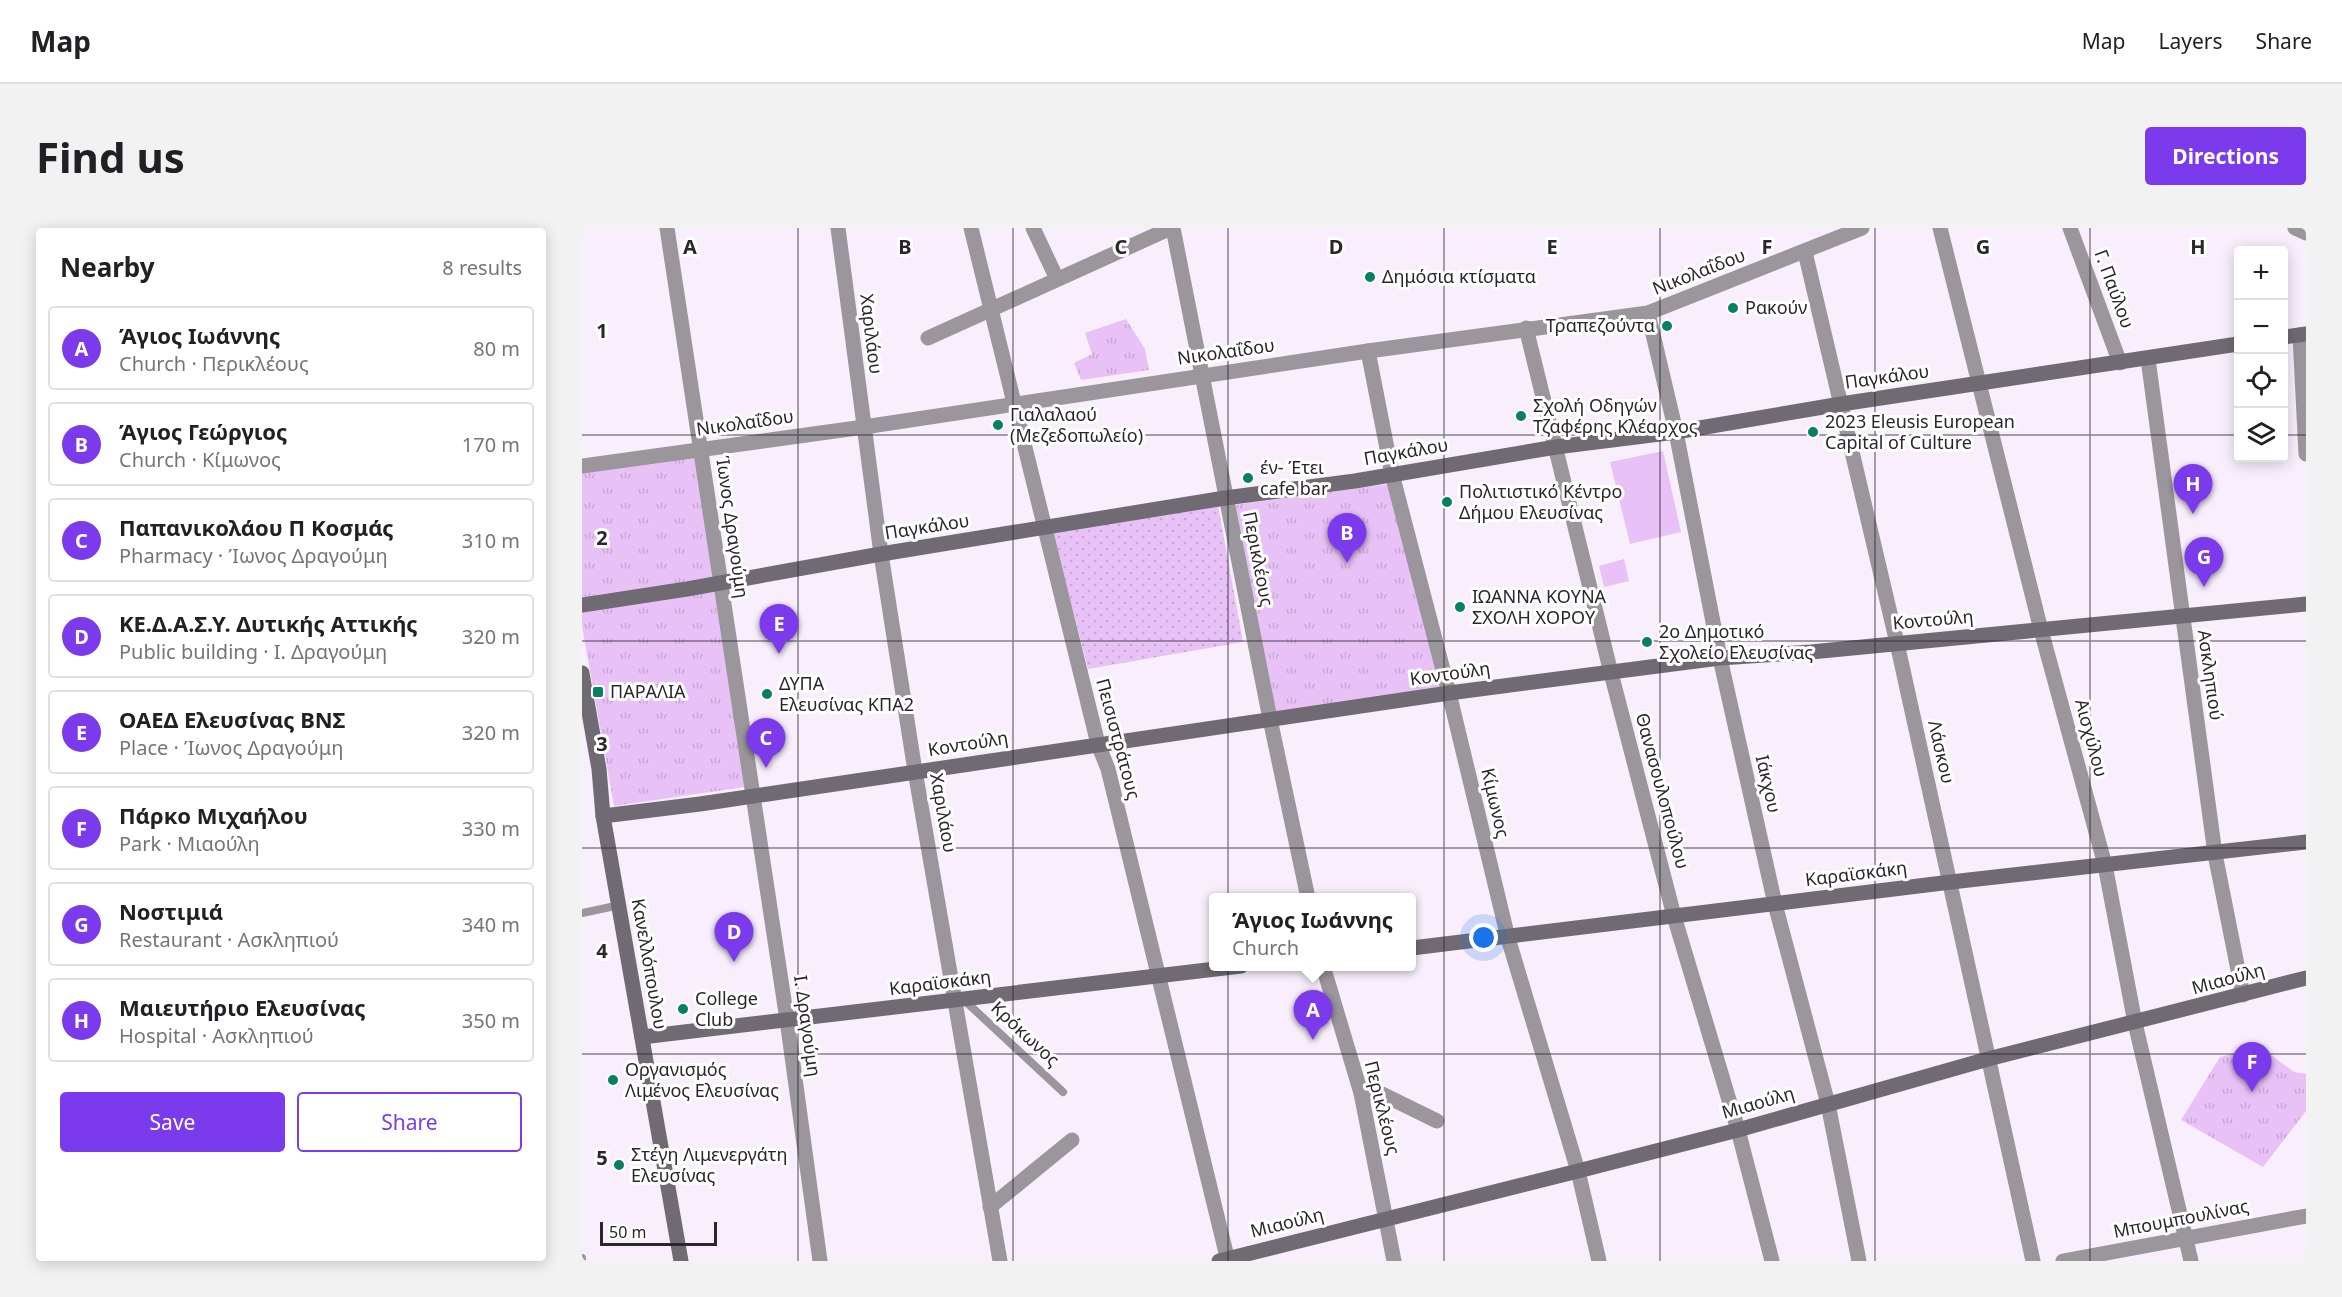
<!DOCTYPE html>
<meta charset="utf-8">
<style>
:root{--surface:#fff;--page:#f2f2f2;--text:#202124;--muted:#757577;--line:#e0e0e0;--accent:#7c3aed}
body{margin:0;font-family:"Noto Sans",sans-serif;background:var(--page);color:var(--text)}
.controls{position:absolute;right:18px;top:18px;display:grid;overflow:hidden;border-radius:6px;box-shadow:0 3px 15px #0003}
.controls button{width:54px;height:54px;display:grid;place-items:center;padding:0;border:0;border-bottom:2px solid var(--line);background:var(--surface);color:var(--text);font:30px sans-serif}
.scale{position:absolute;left:18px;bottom:15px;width:117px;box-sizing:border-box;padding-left:6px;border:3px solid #2a262b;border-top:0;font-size:16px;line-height:21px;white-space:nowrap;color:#2a262b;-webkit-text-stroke:4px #fff;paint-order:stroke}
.you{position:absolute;left:902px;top:710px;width:21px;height:21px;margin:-15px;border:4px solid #fff;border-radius:50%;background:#1a73e8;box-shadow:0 0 0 9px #1a73e833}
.badge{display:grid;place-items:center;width:39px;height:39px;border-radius:50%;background:var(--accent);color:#fff;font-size:20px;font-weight:700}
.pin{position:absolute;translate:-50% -50px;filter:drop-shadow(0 2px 3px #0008)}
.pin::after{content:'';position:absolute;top:32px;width:21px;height:18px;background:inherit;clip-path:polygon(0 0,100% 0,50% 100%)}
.popup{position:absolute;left:627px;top:665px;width:207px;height:78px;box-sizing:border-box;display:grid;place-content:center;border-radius:6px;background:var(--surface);filter:drop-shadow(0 2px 4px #0005);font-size:20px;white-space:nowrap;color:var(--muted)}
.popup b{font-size:22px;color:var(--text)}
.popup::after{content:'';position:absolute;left:50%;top:100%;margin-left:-12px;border:12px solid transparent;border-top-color:var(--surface)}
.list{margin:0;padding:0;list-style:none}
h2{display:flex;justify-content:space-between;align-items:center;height:78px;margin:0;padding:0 24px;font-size:26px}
h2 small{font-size:20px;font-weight:400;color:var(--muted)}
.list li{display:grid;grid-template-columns:39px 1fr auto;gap:18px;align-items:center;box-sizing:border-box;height:84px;margin:0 12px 12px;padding:0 12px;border:2px solid var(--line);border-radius:6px}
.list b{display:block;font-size:22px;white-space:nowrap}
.list p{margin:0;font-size:20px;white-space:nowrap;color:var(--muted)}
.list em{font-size:20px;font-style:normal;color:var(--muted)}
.actions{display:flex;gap:12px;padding:18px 24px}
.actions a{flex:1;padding:14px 0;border:2px solid var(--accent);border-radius:6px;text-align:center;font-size:21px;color:var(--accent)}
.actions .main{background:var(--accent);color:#fff}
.icon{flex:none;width:33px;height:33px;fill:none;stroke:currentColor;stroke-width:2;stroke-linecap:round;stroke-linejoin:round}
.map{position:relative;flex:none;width:1724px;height:1033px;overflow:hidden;border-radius:6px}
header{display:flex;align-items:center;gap:36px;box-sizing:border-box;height:84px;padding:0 30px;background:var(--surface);border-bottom:2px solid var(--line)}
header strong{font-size:28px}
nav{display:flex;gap:33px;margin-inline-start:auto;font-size:21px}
.intro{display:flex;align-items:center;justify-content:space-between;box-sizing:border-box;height:144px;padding:0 36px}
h1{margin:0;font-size:42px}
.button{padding:15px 27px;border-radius:6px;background:var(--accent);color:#fff;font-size:21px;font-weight:700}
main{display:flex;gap:36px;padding:0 36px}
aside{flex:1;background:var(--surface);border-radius:6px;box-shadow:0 3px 15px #0003}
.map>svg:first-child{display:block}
</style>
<header>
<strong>Map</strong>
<nav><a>Map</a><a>Layers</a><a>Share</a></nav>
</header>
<div class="intro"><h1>Find us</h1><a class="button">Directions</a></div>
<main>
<aside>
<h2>Nearby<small>8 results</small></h2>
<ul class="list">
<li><span class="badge">A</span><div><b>Άγιος Ιωάννης</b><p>Church · Περικλέους</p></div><em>80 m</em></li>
<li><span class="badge">B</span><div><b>Άγιος Γεώργιος</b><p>Church · Κίμωνος</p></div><em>170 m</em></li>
<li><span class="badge">C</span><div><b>Παπανικολάου Π Κοσμάς</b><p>Pharmacy · Ίωνος Δραγούμη</p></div><em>310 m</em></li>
<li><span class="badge">D</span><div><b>ΚΕ.Δ.Α.Σ.Υ. Δυτικής Αττικής</b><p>Public building · Ι. Δραγούμη</p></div><em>320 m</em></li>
<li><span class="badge">E</span><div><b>ΟΑΕΔ Ελευσίνας ΒΝΣ</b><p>Place · Ίωνος Δραγούμη</p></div><em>320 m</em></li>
<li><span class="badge">F</span><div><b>Πάρκο Μιχαήλου</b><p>Park · Μιαούλη</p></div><em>330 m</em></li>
<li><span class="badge">G</span><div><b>Νοστιμιά</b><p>Restaurant · Ασκληπιού</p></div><em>340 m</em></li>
<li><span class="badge">H</span><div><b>Μαιευτήριο Ελευσίνας</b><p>Hospital · Ασκληπιού</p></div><em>350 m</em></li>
</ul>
<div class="actions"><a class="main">Save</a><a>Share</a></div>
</aside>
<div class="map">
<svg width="1724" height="1033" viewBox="0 0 1724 1033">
<defs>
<pattern id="grass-tufts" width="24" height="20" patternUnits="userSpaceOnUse" patternTransform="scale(1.5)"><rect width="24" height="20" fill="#e8c2f7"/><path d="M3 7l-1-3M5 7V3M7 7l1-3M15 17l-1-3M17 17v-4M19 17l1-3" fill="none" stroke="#c7a7d4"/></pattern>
<pattern id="garden-dots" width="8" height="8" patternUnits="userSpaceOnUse" patternTransform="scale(1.5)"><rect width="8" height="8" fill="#e8c2f7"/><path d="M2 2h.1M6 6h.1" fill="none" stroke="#c7a7d4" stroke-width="1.8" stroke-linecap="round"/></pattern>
</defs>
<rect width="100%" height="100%" fill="#f8eefc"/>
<g fill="url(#grass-tufts)">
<path d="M544,91L563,121L567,142L499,152L492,135L510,126L503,105Z"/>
<path d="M115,225L163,559L32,578L0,398V243Z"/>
<path d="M807,256L858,460L692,484L652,277Z"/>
<path d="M1678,819L1712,844L1724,846V883L1681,939L1599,892L1638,829Z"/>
</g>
<path fill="url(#garden-dots)" d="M636,277L661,414L506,441L471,305Z"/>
<g fill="#e8c2f7">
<path d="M1081,223L1099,304L1048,316L1028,234Z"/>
<path d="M1042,331L1047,353L1022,359L1017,338Z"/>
</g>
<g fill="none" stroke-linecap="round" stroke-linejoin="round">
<g stroke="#9a969c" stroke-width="8">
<path d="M0,685L38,677"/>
<path d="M382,772L481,864"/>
<path d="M0,1030V1033"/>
</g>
<g stroke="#9a969c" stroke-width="15">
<path d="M85,0L205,792L238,1033"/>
<path d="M256,0L299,326L333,543L418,1033"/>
<path d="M389,0L516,516L526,541L646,1033"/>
<path d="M451,0L475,51"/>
<path d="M591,0L688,491L726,670"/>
<path d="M1358,0L1459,402L1523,637L1553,795L1609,1033"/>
<path d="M1488,0L1538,135"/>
<path d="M1713,0L1724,5"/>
<path d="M1223,24L1315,415L1451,1033"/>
<path d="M1066,85L1094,204L1138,430L1193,676L1246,876L1277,1033"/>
<path d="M944,100L1029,445L1092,688L1156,902L1190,1033"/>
<path d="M1718,107L1724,226"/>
<path d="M346,110L589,0"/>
<path d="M786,123L810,246L867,465L926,710L996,943L1017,1033"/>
<path d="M1566,131L1633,626L1661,767"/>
<path d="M0,238L282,199L786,123L1066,85L1280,0"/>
<path d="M741,738L779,865L812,1033"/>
<path d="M779,865L800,866L855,893"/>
<path d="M408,979L490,912"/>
<path d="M1481,1033L1724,988"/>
</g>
<g stroke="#706b73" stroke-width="15">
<path d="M1702,109L1724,106"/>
<path d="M0,377L105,361L299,326L643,270L773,253L974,219L1094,204L1259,176L1656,116"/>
<path d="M0,445L17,541L21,588L99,1033"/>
<path d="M21,588L118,576L867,465L1138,430L1229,424L1724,376"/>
<path d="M830,720L1369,654L1724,614"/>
<path d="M60,809L659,738"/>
<path d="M637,1033L996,943L1156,902L1406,831L1724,750"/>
</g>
</g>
<path fill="none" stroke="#2a262b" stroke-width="1.5" stroke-opacity="0.55" d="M216,0V1033M431,0V1033M646,0V1033M862,0V1033M1078,0V1033M1293,0V1033M1508,0V1033M0,207H1656M1702,207H1724M0,413H1724M0,620H1724M0,826H1724"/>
<g fill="#06805f" stroke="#fff" stroke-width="2">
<circle cx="788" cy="49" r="6"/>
<circle cx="1151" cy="80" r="6"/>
<circle cx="1085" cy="98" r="6"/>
<circle cx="939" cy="188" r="6"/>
<circle cx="416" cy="197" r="6"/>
<circle cx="1231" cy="204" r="6"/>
<circle cx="666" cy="250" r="6"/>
<circle cx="865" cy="274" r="6"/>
<circle cx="878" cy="379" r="6"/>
<circle cx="1065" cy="414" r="6"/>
<rect x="10" y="458" width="12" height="12" rx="3"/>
<circle cx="185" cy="466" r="6"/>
<circle cx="101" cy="781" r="6"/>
<circle cx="31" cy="852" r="6"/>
<circle cx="37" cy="937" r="6"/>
</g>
<g text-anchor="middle" stroke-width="6" stroke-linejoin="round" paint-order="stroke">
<g font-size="18" fill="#2a262b" stroke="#fff">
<text transform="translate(1117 44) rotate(-21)" y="6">Νικολαΐδου</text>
<text transform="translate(1532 61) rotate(70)" y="6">Γ. Παύλου</text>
<text transform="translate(289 106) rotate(83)" y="6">Χαριλάου</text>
<text transform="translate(644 124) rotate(-8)" y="6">Νικολαΐδου</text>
<text transform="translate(1305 149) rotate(-8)" y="6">Παγκάλου</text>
<text transform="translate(163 195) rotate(-8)" y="6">Νικολαΐδου</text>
<text transform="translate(824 224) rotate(-10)" y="6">Παγκάλου</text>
<text transform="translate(150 299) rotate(82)" y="6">Ίωνος Δραγούμη</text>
<text transform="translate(345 299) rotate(-9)" y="6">Παγκάλου</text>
<text transform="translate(676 331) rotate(79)" y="6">Περικλέους</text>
<text transform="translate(1351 392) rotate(-5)" y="6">Κοντούλη</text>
<text transform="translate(868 446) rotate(-8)" y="6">Κοντούλη</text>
<text transform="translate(1628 447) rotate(82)" y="6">Ασκληπιού</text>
<text transform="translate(1509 510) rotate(75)" y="6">Αισχύλου</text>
<text transform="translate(536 511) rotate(75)" y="6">Πεισιστράτους</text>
<text transform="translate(386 516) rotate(-9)" y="6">Κοντούλη</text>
<text transform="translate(1359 524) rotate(77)" y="6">Λάσκου</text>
<text transform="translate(1186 556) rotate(77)" y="6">Ιάκχου</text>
<text transform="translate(1080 563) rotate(75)" y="6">Θανασουλοπούλου</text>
<text transform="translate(913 575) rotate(77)" y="6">Κίμωνος</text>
<text transform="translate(361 585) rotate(80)" y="6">Χαριλάου</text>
<text transform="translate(1274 646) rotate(-7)" y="6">Καραϊσκάκη</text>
<text transform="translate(67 736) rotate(80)" y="6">Κανελλόπουλου</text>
<text transform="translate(1646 751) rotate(-15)" y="6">Μιαούλη</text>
<text transform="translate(358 755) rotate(-7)" y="6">Καραϊσκάκη</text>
<text transform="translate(225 798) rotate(82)" y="6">Ι. Δραγούμη</text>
<text transform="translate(443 806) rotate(43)" y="6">Κρόκωνος</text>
<text transform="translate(1176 875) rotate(-16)" y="6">Μιαούλη</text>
<text transform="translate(800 880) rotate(76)" y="6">Περικλέους</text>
<text transform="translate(1599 991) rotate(-11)" y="6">Μπουμπουλίνας</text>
<text transform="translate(705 995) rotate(-14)" y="6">Μιαούλη</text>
</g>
<g font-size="18" fill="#2a262b" stroke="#fff" text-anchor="start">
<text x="800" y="55">Δημόσια κτίσματα</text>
<text x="1163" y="86">Ρακούν</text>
<text x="1073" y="104" text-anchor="end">Τραπεζούντα</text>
<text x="951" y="184">Σχολή Οδηγών<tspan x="951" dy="21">Τζαφέρης Κλέαρχος</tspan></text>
<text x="428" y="193">Γιαλαλαού<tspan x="428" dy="21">(Μεζεδοπωλείο)</tspan></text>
<text x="1243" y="200">2023 Eleusis European<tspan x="1243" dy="21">Capital of Culture</tspan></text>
<text x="678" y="246">έν- Έτει<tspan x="678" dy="21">cafe bar</tspan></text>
<text x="877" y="270">Πολιτιστικό Κέντρο<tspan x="877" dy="21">Δήμου Ελευσίνας</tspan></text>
<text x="890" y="375">ΙΩΑΝΝΑ ΚΟΥΝΑ<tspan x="890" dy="21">ΣΧΟΛΗ ΧΟΡΟΥ</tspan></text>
<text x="1077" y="410">2ο Δημοτικό<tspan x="1077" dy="21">Σχολείο Ελευσίνας</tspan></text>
<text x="197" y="462">ΔΥΠΑ<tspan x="197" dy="21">Ελευσίνας ΚΠΑ2</tspan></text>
<text x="28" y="470">ΠΑΡΑΛΙΑ</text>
<text x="113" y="777">College<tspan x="113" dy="21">Club</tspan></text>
<text x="43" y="848">Οργανισμός<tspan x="43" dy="21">Λιμένος Ελευσίνας</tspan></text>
<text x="49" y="933">Στέγη Λιμενεργάτη<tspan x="49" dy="21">Ελευσίνας</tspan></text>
</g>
</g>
<g font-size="20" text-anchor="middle" font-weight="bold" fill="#2a262b" stroke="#fff" stroke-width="6" stroke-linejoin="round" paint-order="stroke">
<text x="108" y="26">A</text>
<text x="323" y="26">B</text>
<text x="539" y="26">C</text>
<text x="754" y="26">D</text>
<text x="970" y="26">E</text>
<text x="1185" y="26">F</text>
<text x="1401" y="26">G</text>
<text x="1616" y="26">H</text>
<text x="20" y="110">1</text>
<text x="20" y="317">2</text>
<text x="20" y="523">3</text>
<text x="20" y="730">4</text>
<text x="20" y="937">5</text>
</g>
</svg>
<div class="controls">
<button>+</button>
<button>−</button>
<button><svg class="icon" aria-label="locate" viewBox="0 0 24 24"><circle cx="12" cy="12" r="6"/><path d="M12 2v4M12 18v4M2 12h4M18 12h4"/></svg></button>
<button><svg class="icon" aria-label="layers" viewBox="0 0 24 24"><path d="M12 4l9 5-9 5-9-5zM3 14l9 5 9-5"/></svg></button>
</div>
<div class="scale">50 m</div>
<div class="you"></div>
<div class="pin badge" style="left:731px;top:812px">A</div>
<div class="popup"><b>Άγιος Ιωάννης</b>Church</div>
<div class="pin badge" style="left:765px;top:335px">B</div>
<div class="pin badge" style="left:184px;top:540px">C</div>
<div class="pin badge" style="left:152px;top:734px">D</div>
<div class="pin badge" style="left:197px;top:426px">E</div>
<div class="pin badge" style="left:1670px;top:864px">F</div>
<div class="pin badge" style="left:1622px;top:359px">G</div>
<div class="pin badge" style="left:1611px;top:286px">H</div>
</div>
</main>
